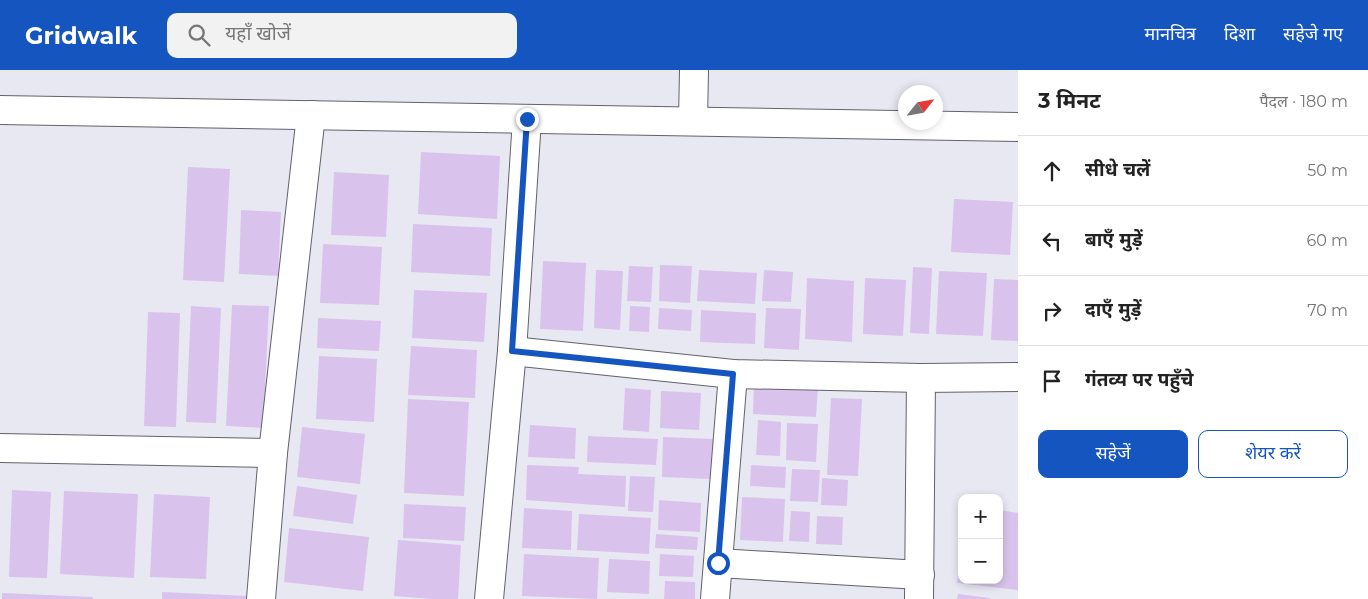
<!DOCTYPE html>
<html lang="hi">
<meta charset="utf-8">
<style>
:root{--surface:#fff;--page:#f2f2f2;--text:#222;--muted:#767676;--line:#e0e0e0;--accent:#1555c0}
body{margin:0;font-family:Montserrat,"Noto Sans Devanagari",sans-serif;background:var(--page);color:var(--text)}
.controls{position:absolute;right:15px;bottom:15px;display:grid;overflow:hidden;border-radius:10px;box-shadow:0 2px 8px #0003}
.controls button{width:45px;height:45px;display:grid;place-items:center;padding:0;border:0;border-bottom:1px solid var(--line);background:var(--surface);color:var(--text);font:25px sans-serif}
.compass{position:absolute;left:898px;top:15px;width:45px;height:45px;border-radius:50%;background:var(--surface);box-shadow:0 2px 8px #0003;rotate:59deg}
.stop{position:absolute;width:15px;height:15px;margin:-11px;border:4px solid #1555c0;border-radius:50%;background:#fff}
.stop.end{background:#1555c0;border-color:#fff;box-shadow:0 1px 5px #0008}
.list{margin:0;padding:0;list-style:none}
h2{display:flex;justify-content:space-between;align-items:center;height:65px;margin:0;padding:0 20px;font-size:21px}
h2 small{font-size:16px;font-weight:400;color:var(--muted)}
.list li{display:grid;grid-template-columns:32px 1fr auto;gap:15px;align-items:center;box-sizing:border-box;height:70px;padding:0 20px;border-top:1px solid var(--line)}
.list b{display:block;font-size:19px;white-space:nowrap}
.list em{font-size:16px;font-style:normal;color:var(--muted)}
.actions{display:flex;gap:10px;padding:15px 20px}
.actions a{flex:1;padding:11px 0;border:1px solid var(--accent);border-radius:10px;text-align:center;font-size:18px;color:var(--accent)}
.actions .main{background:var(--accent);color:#fff}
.icon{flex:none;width:28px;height:28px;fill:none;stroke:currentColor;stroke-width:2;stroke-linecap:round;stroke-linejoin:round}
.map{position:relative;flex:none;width:1018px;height:529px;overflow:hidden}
header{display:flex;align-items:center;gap:30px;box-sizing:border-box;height:70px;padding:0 25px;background:var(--accent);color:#fff}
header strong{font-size:24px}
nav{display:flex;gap:28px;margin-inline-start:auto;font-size:18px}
.search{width:350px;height:45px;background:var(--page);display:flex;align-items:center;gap:12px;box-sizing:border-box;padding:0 18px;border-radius:10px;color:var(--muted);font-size:19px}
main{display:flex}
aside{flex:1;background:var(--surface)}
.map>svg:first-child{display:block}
</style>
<header>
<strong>Gridwalk</strong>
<div class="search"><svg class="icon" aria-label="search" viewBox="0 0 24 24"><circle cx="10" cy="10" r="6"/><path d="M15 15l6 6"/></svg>यहाँ खोजें</div>
<nav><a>मानचित्र</a><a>दिशा</a><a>सहेजे गए</a></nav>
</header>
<main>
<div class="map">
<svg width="1018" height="529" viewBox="0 0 1018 529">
<rect width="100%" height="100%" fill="#e8e8f3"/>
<g fill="#d9c3ec">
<path d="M421,82L500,86L497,149L418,144Z"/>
<path d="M188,97L230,99L224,212L183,210Z"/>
<path d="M334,102L389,105L386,167L331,165Z"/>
<path d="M954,129L1013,132L1010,185L951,182Z"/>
<path d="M241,140L281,142L278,206L239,204Z"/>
<path d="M413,154L492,158L490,206L411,202Z"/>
<path d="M323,174L382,177L379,235L320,233Z"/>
<path d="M543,191L586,193L583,261L540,259Z"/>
<path d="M660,195L692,196L690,233L659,231Z"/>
<path d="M629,196L653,197L651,232L627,231Z"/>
<path d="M913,197L932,198L929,264L910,263Z"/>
<path d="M596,200L623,201L620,260L594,258Z"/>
<path d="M699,200L757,203L755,234L697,231Z"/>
<path d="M764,200L793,202L791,232L762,231Z"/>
<path d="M939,201L987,203L983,266L936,264Z"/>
<path d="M807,208L854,211L852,272L805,269Z"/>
<path d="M865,208L906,210L903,266L863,264Z"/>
<path d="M994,209L1018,210V271L991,270Z"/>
<path d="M414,220L487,223L484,272L412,268Z"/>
<path d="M232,235L269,236L263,358L226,356Z"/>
<path d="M191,236L221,238L216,353L186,352Z"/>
<path d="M630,236L650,237L649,262L629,261Z"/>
<path d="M659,238L692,240L691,261L658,259Z"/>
<path d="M766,238L801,239L799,280L764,278Z"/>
<path d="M701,240L756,243L755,274L700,272Z"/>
<path d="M148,242L180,243L176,357L144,356Z"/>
<path d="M318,248L381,251L379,281L317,278Z"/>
<path d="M411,276L477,280L475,328L408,325Z"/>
<path d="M319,286L377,289L374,352L316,349Z"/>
<path d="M754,314L818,318L816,347L753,344Z"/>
<path d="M625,318L651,320L649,362L623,360Z"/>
<path d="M661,321L701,323L699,360L660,358Z"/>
<path d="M831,328L862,329L858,406L827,405Z"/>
<path d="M408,329L469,332L464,426L404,423Z"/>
<path d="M758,350L781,352L780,386L756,385Z"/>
<path d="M787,353L818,354L816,392L786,390Z"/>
<path d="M530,355L576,358L575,389L528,387Z"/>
<path d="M302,357L365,364L360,414L297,407Z"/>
<path d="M588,366L658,369L656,395L587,392Z"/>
<path d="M663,367L713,369L711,409L662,407Z"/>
<path d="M527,395L579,397L578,404L626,406L625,437L526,430Z"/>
<path d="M751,395L786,397L785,418L750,416Z"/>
<path d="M792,399L820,400L818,432L790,431Z"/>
<path d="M630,406L655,407L653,442L628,441Z"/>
<path d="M822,408L848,410L847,436L821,435Z"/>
<path d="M297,416L357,425L353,454L293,446Z"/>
<path d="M12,420L51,422L47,508L9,507Z"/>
<path d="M64,421L138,424L134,508L60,504Z"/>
<path d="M154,424L210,427L206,509L150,507Z"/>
<path d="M742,427L785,429L783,472L740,470Z"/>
<path d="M659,430L701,433L700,462L658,460Z"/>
<path d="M404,434L466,437L464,471L403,468Z"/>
<path d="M524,438L572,441L571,480L522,478Z"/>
<path d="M999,440L1018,443V520L957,513L961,483H962V510H999Z"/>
<path d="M791,441L810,442L809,472L789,471Z"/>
<path d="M579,444L651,448L649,484L577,480Z"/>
<path d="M817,446L843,447L842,475L816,474Z"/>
<path d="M289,458L369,467L363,521L284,512Z"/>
<path d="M656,464L698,467L697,480L655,478Z"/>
<path d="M398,470L461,475L458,529H432L394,526Z"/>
<path d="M524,484L599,488L597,529L522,526Z"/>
<path d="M660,484L694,486L693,507L659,506Z"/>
<path d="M609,489L650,491L649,524L607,522Z"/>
<path d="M665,511L695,512V529H664Z"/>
<path d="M162,522L248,526V529H162Z"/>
<path d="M2,523L93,527V529H2Z"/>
<path d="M958,524L990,528V529H957Z"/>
</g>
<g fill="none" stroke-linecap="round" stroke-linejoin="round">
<g stroke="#62626c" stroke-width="30">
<g id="minor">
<path d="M0,40L1018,57"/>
<path d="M693,51L694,0"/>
<path d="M512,281L733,304L921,308L1018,307"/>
<path d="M0,378L273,383"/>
<path d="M718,493L920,505"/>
<path d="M261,529L273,383L311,45"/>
<path d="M489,529L512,281L527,49"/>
<path d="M715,529L733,304"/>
<path d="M919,529L921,308"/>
</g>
</g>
<use href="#minor" stroke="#fff" stroke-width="28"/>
</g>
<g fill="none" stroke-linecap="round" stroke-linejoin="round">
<path stroke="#1555c0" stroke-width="6" d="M527,49L512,281L733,304L718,493"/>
</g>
</svg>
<div class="controls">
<button>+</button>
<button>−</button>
</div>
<svg class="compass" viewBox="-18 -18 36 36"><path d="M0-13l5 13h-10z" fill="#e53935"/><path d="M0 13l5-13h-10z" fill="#767676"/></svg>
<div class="stop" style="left:718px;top:493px"></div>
<div class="stop end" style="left:527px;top:49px"></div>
</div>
<aside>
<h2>3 मिनट<small>पैदल · 180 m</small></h2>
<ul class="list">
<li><svg class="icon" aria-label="ahead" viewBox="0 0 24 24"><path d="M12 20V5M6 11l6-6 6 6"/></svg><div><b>सीधे चलें</b></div><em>50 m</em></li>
<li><svg class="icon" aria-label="left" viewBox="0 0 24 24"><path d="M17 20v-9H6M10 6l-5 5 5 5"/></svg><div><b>बाएँ मुड़ें</b></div><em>60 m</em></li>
<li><svg class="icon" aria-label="right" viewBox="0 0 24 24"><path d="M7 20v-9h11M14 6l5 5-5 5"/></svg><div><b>दाएँ मुड़ें</b></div><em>70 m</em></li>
<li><svg class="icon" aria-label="arrive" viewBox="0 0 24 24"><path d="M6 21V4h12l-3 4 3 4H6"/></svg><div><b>गंतव्य पर पहुँचे</b></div></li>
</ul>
<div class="actions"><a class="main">सहेजें</a><a>शेयर करें</a></div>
</aside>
</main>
